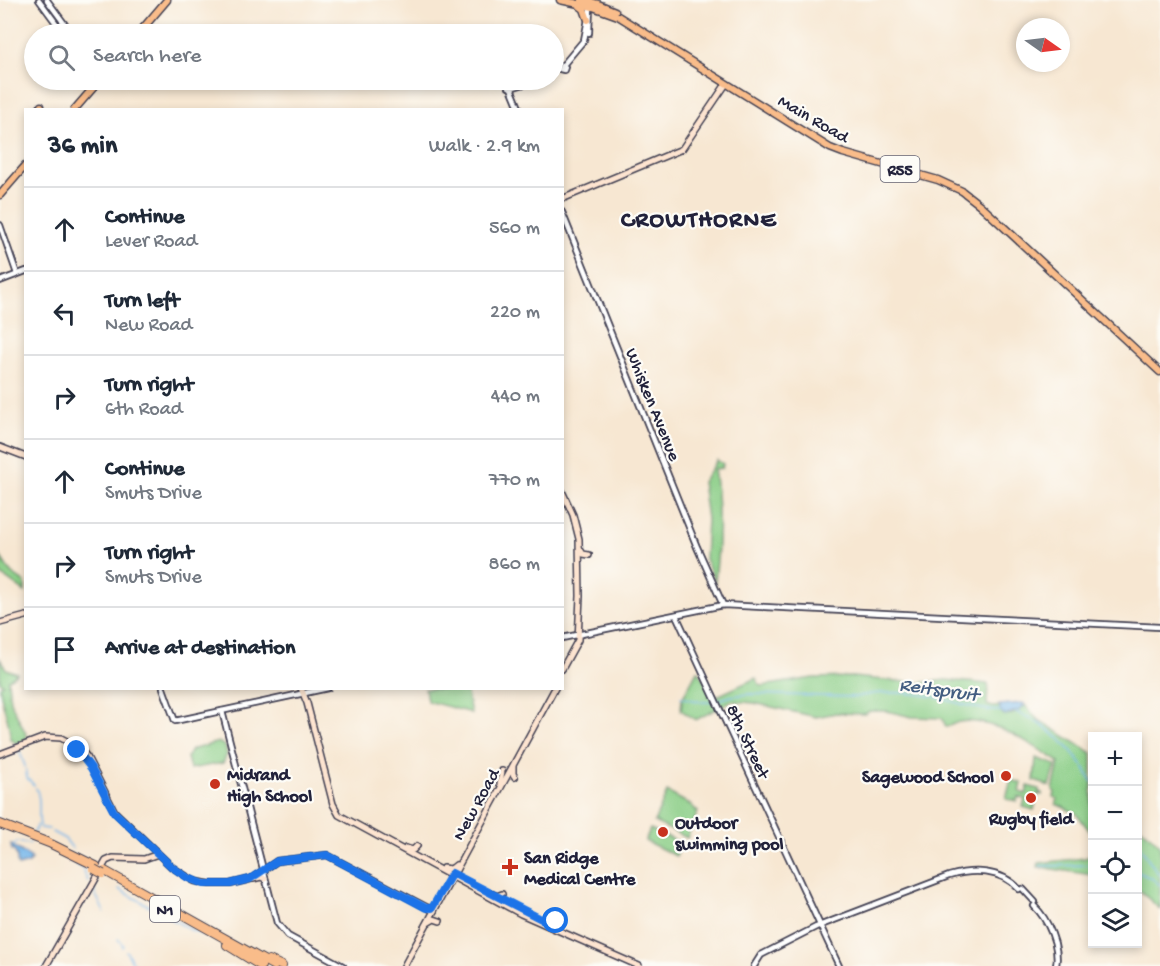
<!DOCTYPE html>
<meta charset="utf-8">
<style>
:root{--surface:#fff;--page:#f2f2f3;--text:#1f2937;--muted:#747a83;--line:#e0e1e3}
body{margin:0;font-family:"Gochi Hand",sans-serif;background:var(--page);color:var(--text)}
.controls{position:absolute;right:18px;bottom:18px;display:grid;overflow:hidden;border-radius:0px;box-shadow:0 3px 9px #0003}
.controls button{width:54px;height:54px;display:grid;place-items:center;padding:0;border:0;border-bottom:2px solid var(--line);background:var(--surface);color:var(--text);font:30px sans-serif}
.compass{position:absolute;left:1016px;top:18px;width:54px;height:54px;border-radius:50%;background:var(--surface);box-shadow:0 3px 9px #0003;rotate:104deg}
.stop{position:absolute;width:18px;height:18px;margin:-14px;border:4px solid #1a73e8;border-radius:50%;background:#fff}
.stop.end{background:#1a73e8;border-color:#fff;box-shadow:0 2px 6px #0008}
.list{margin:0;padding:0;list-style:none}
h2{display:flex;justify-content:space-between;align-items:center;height:78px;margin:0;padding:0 24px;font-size:26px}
h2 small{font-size:20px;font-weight:400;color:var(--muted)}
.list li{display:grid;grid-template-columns:39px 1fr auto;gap:18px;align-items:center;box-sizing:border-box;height:84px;padding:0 24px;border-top:2px solid var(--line)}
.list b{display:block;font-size:22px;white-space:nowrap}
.list p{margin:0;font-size:20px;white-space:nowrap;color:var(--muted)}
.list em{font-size:20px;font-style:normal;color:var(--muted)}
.icon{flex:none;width:33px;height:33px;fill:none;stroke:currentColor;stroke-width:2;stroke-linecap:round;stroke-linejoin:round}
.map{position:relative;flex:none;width:1160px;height:966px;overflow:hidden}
.search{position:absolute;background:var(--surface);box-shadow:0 3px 9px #0003;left:24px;top:24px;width:540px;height:66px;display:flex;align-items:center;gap:15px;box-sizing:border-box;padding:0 21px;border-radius:33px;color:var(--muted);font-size:22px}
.panel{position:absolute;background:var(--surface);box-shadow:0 3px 9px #0003;left:24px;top:108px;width:540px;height:582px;border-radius:0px}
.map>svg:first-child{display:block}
</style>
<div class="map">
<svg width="1160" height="966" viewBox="0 0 1160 966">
<rect width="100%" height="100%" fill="#fdfcf7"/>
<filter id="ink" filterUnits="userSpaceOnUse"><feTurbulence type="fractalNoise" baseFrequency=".0167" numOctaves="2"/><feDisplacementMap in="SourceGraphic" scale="12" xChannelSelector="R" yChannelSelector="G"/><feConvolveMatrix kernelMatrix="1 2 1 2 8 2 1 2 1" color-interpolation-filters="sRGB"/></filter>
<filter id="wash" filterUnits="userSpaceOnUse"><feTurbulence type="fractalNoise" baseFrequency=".008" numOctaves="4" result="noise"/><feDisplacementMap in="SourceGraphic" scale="24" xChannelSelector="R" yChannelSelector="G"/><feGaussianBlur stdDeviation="1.35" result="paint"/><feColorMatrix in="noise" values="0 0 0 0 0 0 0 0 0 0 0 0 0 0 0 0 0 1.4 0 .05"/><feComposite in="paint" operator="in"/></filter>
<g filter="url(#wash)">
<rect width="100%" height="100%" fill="#f7e7d2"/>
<g fill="#8bce87" stroke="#567861" stroke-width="1.5">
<path d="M717,460L723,464L722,468L714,469C720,509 720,542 715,581L705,559L707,519L702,482Z"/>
<path d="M0,556L11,573L25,583V592L0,574Z"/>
<path d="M0,659L6,669L17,673L8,680L10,701L26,734L27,739L17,744L10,739C11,720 0,705 0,686L3,684L0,682Z"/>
<path d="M697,671H699L713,698L756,678L759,684L762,686L813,678L852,677L919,683L946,680L988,684L987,705L993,707L1001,706L1004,715L1013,714L1025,705L1037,719L1092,753V834L1076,813L1056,804L1058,799L1054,797L1055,792L1053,790L1059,762C1034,746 991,716 959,722C955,723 950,726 946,727L942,718L912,717L887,711H870L865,714L836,713L816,717L754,703L731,701L696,720L681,710L682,699Z"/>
<path d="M425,689H466L471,713L427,701Z"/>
<path d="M218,742L225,746L227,754L223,763L190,769L187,757L191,750Z"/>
<path d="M1036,758L1056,765L1050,786L1034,781Z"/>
<path d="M1011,780L1022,783L1020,792L1026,794L1028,786L1039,789V792L1042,793V795L1038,794L1034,810L1023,807L1025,799L1018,797L1017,801L1006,799Z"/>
<path d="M667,792L691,805L698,812L687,838L654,822Z"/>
<path d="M1138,824L1160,845V909L1138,889Z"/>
<path d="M650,829L681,843L676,856L645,841Z"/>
<path d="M1092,852V875L1038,867L1039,863L1085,858L1090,856Z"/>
</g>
<g fill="#75b5e9" stroke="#4c6c92" stroke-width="1.5">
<path d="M1023,703L1025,705L1020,710L1005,715L1001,712L999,705Z"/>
<path d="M11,845L30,857L31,859L29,863L18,866C16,860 19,853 12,850Z"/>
</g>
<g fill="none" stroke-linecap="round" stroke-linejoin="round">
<g stroke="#75b5e9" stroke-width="1.5">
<path d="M681,697L702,702H713L731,696L750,694L856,697C882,690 916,692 943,699C963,704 982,711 1002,711"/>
<path d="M1016,712C1049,725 1076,750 1092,782"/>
<path d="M19,750L25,766L27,778L34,785"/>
<path d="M36,788C43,803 36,818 41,828L49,829"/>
<path d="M34,832L37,825"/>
<path d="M52,832L65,839L73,849"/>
<path d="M1138,844L1160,876"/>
<path d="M13,846L17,842L29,844L30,843"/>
<path d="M77,865L82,868L88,881"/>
<path d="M1040,866L1092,865"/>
<path d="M1138,872L1153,879L1160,885"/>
<path d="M93,888L96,896"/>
<path d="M119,889L193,931L205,935"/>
<path d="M97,897L104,912"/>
<path d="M118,939L123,945L122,947"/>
<path d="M126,951L132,961"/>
<path d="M133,962L137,966"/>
</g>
</g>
</g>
<g filter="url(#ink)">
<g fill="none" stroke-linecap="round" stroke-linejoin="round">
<g stroke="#424052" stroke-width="8">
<g id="tertiary">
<path d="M39,0L64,34"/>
<path d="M47,0L72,34"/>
<path d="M589,33L590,7"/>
<path d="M562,65L565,67L564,70L560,69Z"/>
<path d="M563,65L584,40L588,19"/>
<path d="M511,84L514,85L513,88L509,87Z"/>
<path d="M514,87L538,80"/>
<path d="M511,88L520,110"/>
<path d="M562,212L697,547L723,605"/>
<path d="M0,225L17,274"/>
<path d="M0,281L26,271"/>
<path d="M676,615L839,966"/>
<path d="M562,638L723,605L1160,627"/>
<path d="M163,688L175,721L328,688"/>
<path d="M222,711L277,923L288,936L343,966"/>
<path d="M1023,889L1035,902"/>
<path d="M1034,906C1048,919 1060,947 1056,966"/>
<path d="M754,966L761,955L816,927L949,876C973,869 1001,869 1019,889"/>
</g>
</g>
<g stroke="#424052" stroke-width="8">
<g id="secondary">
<path d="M562,199L682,149L726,84"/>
<path d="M0,447L26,457"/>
<path d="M562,491L573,515L579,539L580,596L578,640L562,669"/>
<path d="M580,549L583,554L589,555"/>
<path d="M0,623L26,616"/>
<path d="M301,688L307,703L333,804L339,815L521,914L639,966"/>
<path d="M0,754L45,737L61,738L78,747L87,757L115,812L172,867L194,881L210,884H230L251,879L277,861L327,855L434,911"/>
<path d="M513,767V774L515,777"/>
<path d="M500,784L502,771"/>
<path d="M406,848L413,850L417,846"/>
<path d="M443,868L451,869L456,865"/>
<path d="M253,879L261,877L265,879"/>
<path d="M492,894L497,896L502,894"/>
<path d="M429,922L434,919L440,921"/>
<path d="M549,923L556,921"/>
<path d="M46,966L106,861L113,858L144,859L158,854"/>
<path d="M404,966L555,688"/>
</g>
</g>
<g stroke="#424052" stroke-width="9">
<g id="primary">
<path d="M560,0L593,7L618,16L830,148L843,153L938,180L962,191L980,205L1160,372"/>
<path d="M582,0L598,4L615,11"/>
<path d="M580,6L584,9L588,20"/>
<path d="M138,34L167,0"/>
<path d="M41,110V106"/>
<path d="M74,110L100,80"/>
<path d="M0,195L26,165"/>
</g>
</g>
<g stroke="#424052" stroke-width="10">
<g id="motorway">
<path d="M0,824L49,843L96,866"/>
<path d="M105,871L274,966"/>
<path d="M227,945L261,966"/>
<path d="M269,960L282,966"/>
</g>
</g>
<use href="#tertiary" stroke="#fff" stroke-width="4.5"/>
<use href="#secondary" stroke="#fde4d0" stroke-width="5"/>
<use href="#primary" stroke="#f9bc8a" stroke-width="6"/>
<use href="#motorway" stroke="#f9bc8a" stroke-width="8"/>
<g stroke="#424052" stroke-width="10" stroke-linecap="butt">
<path id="motorway-bridge" d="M94,869L103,874"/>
</g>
<use href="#motorway-bridge" stroke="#f9bc8a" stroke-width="8"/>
</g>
</g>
<g fill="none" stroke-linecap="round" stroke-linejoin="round" filter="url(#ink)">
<path stroke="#1a73e8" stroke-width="8" d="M77,750L91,768L114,812L172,867L188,878L204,884H230L250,879L277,861L327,855L426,908H432L452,873L549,923L556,921"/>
</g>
<g fill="#c8321e" stroke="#fdfcf7" stroke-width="2">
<circle cx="1006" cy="776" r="6"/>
<circle cx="215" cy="784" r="6"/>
<circle cx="1031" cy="798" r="6"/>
<circle cx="663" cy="832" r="6"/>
<path d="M507 858h6v6h6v6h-6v6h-6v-6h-6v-6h6z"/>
</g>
<g text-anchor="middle" stroke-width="4.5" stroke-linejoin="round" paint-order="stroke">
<g fill="#fdfcf7" stroke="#646373" stroke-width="1.5">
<rect x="880.5" y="156" width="39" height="26" rx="4.5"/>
<rect x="150" y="896" width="30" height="26" rx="4.5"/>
</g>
<g font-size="16" font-weight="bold" fill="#22223b">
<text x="900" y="175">R55</text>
<text x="165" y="915">N1</text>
</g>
<g font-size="18" fill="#22223b" stroke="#fdfcf7">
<text transform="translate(814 118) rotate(30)" y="6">Main Road</text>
<text transform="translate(654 404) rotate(68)" y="6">Whisken Avenue</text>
<text transform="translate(749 741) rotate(65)" y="6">8th Street</text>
<text transform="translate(475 804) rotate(-61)" y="6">New Road</text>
</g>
<g font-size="18" font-weight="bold" fill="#22223b" stroke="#fdfcf7" text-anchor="start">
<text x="227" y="780">Midrand<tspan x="227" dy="21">High School</tspan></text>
<text x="994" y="782" text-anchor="end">Sagewood School</text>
<text x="1031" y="824" text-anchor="middle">Rugby field</text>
<text x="675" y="828">Outdoor<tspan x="675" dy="21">swimming pool</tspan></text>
<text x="524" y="863">San Ridge<tspan x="524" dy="21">Medical Centre</tspan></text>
</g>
<g font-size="20" font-style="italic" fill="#435d81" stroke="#fdfcf7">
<text transform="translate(939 688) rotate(8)" y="7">Reitspruit</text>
</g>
<g font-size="24" font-weight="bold" letter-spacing="1.5" fill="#22223b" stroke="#fdfcf7">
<text x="699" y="226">CROWTHORNE</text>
</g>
</g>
</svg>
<div class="controls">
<button>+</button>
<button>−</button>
<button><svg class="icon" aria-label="locate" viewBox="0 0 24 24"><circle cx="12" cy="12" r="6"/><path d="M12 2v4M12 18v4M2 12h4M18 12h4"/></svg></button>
<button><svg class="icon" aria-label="layers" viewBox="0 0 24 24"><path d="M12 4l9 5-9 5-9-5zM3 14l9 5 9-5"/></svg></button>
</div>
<svg class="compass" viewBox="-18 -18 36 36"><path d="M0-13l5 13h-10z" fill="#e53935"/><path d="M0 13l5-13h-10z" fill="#747a83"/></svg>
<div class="stop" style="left:556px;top:921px"></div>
<div class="stop end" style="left:77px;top:750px"></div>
<div class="search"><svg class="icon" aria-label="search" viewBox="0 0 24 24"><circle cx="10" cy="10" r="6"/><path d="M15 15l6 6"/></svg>Search here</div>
<section class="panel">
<h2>36 min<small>Walk · 2.9 km</small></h2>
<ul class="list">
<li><svg class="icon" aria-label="ahead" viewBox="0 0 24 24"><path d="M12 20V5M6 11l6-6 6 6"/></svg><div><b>Continue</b><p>Lever Road</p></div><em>560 m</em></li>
<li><svg class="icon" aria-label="left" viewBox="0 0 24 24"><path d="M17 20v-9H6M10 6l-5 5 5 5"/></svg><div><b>Turn left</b><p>New Road</p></div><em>220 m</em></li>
<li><svg class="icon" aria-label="right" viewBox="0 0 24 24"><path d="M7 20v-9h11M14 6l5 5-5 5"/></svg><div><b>Turn right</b><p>6th Road</p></div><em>440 m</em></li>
<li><svg class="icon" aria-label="ahead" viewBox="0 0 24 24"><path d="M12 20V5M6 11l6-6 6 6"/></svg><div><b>Continue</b><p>Smuts Drive</p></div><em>770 m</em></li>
<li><svg class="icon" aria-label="right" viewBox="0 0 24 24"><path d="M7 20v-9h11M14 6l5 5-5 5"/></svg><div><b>Turn right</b><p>Smuts Drive</p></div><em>860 m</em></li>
<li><svg class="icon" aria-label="arrive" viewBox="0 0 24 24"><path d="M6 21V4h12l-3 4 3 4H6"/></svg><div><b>Arrive at destination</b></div></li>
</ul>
</section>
</div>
